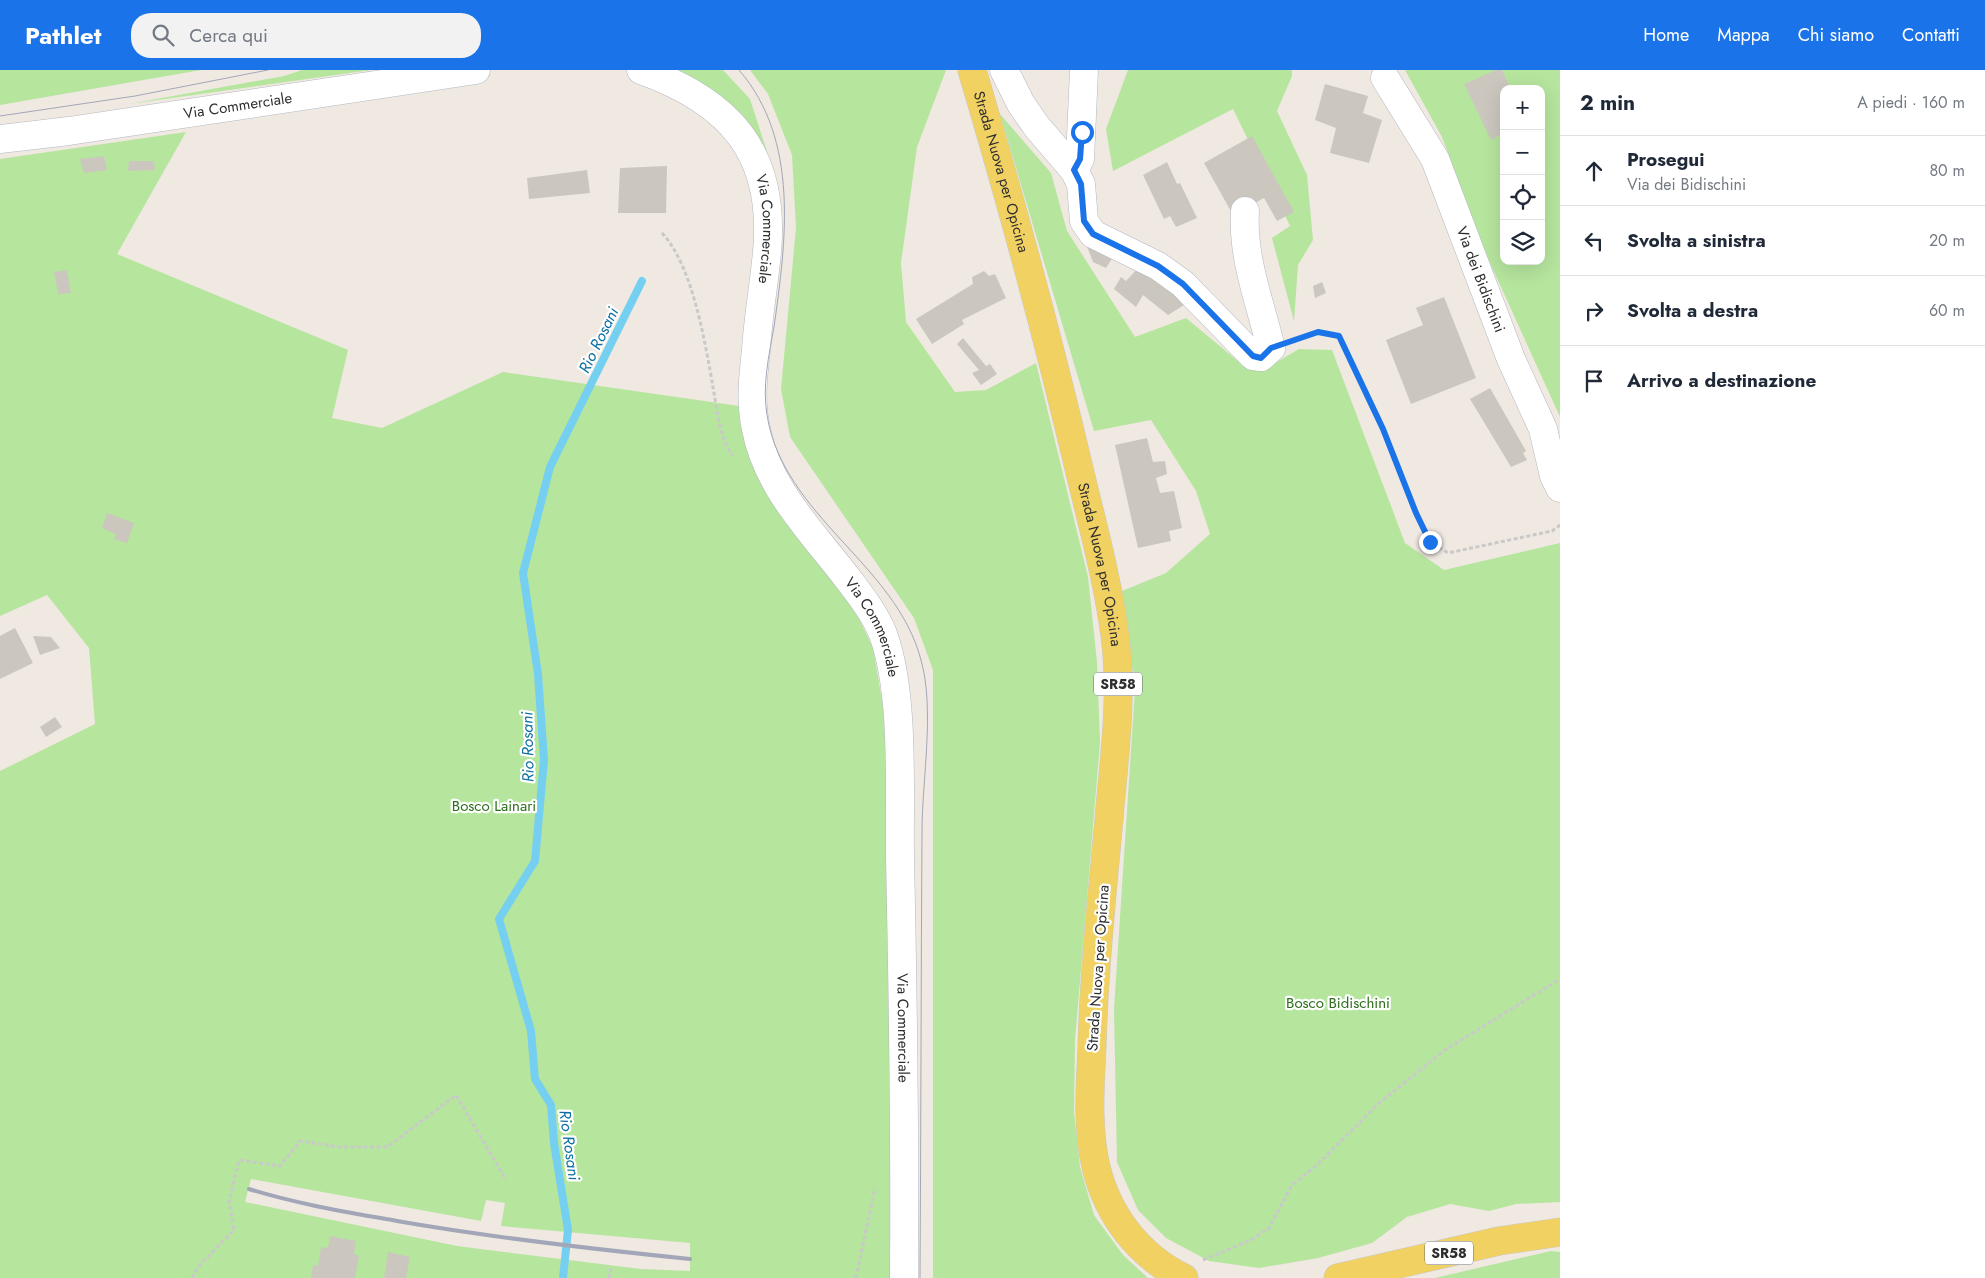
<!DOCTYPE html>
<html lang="it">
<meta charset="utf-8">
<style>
:root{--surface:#fff;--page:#f2f2f3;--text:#1f2937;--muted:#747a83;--line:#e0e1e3;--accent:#1a73e8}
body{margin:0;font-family:Jost,sans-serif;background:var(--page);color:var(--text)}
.controls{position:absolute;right:15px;top:15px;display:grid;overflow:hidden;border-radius:10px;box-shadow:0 5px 20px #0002}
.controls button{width:45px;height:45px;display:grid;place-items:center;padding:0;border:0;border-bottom:1px solid var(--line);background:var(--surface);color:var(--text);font:25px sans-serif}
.stop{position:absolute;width:15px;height:15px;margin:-11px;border:4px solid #1a73e8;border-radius:50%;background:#fff}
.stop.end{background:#1a73e8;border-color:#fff;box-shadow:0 1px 5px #0008}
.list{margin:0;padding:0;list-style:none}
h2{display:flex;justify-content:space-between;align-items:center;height:65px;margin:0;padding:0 20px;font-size:21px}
h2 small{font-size:16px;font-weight:400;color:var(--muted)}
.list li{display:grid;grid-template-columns:32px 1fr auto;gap:15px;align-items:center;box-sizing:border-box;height:70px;padding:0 20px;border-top:1px solid var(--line)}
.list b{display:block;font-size:19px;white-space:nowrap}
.list p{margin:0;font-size:16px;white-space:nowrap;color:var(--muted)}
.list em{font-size:16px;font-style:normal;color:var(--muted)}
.icon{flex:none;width:28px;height:28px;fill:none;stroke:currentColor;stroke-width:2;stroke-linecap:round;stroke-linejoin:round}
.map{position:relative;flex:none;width:1560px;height:1208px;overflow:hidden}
header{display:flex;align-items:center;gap:30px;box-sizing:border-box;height:70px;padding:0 25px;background:var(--accent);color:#fff}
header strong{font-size:24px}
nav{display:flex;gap:28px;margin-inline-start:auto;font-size:18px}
.search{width:350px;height:45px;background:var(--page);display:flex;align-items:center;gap:12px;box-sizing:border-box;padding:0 18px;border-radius:20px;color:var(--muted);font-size:19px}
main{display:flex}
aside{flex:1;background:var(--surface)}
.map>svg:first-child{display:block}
</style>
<header>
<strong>Pathlet</strong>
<div class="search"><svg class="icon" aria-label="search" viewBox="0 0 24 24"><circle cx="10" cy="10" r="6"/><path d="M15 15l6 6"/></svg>Cerca qui</div>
<nav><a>Home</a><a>Mappa</a><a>Chi siamo</a><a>Contatti</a></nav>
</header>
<main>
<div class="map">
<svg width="1560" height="1208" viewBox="0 0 1560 1208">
<rect width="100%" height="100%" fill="#efe9e1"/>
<g fill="#b6e59e" fill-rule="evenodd">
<path d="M0,0H201L0,35Z"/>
<path d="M302,0H371L129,34L284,6Z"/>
<path d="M671,0H723L750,29L770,91L743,45L687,6Z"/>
<path d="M750,0H946L917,77L901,193L906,252L955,322L986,320L1036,293L1088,507L1097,592L1100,673L1075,970L1074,1041L1080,1097L1094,1145L1123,1185L1148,1208H933V600L914,548L790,367L781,319L796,158L792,85L768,24Z"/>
<path d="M1128,0H1292V6L1277,41L1307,105L1313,170L1298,195L1294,251L1272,168L1290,156L1233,39L1113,101L1106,59Z"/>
<path d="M1405,0H1560V347L1486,184L1442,67ZM1504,19H1541V191H1504Z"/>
<path d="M1000,44L1051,103L1067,161L1135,267L1186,248L1245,297L1270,296L1299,279L1332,280L1405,473L1444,500L1560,473V1132L1516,1134L1489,1141L1450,1134L1407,1147L1372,1173L1318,1188L1259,1198L1209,1191L1166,1168L1138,1140L1117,1092L1114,939L1135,619L1122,521L1166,503L1210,464L1196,421L1151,350L1094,361Z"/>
<path d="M186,62L117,184L348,280L332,348L382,358L503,302L746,337L851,532L873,578L884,642L890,800L894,1208H0V701L95,654L89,578L47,525L0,546V89ZM251,1109L481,1151L486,1130L505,1133L501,1156L690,1173V1201L641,1199L457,1176L245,1132Z"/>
<path d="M1551,1181L1560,1182V1208H1435Z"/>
</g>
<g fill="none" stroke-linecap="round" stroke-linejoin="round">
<path stroke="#75cff0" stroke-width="8" d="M563,1208L568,1160L554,1073L551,1035L535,1009L531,961L499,849L535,791L544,690L538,604L523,503L550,397L642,211"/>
</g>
<g fill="#cbc7bf">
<path d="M1496,0H1502L1511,19H1504V63L1491,70L1464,14Z"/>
<path d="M1325,14L1368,26L1363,43L1382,50L1369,93L1330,83L1336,58L1315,50Z"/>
<path d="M1252,66L1294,142L1277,151L1264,128L1233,145L1204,93Z"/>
<path d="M104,86L107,100L84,103L80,89Z"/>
<path d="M129,91H154L155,100L128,101Z"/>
<path d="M1167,92L1177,114L1180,113L1197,148L1176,157L1170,146L1164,149L1143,105Z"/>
<path d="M667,96L666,143H618L620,98Z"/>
<path d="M587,100L590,123L529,129L527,108Z"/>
<path d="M1086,174L1117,181L1106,198L1093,192Z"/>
<path d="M1141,195L1189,232L1168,245L1143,225L1136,237L1114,219L1121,207L1126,211Z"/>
<path d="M67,200L71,223L58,224L54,202Z"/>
<path d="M984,201L989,206L995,204L1006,228L962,250L964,254L932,274L916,249L973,214L972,207Z"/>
<path d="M1322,212L1326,223L1315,228L1313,216Z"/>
<path d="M1444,227L1476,308L1411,334L1386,270L1423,255L1416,238Z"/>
<path d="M963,268L986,296L990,294L997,304L981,315L972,303L979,300L957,274Z"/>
<path d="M1490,318L1526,381L1523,383L1527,390L1511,397L1470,329Z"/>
<path d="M1147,368L1153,392L1165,391L1167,404L1156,408L1160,423L1174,421L1182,458L1169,461L1171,471L1138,478L1115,375Z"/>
<path d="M107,443L134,453L127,473L114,469L116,464L102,458Z"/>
<path d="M15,558L33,593L0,609V566Z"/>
<path d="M33,566L51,567L60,578L40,585Z"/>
<path d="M55,647L62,657L46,667L40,657Z"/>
<path d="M330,1166L356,1171L354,1184L359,1186L355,1208H311L313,1195L318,1196L321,1177L328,1178Z"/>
<path d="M388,1182L410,1187L406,1208H384Z"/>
</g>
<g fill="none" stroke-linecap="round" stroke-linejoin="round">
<g stroke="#b4b7c1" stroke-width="29">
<g id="street">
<path id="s1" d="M641,0C731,32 776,84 767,182C764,215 758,247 756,280C753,307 750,332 756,359C767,418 813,463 848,509C861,526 875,544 883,564C905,624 899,722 900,787C903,927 905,1068 904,1208"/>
<path d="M1004,0L1021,34L1037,57L1074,100L1081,114L1084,151L1093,164L1158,196L1183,214L1253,286L1261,287L1271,278C1260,232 1242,188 1245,141"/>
<path id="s2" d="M1385,8L1435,89L1511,289L1543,359L1554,406L1560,418"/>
<path id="s3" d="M0,69L69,61L476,0"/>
<path d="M1074,100L1080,89L1084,0"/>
</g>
</g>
<g stroke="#c9c9c9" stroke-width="29">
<g id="primary">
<path id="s4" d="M972,0C1010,128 1045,256 1076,386C1090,446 1107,505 1115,566C1123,628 1114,688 1109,749C1102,825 1094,901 1092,977C1090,1017 1087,1059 1096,1097C1108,1146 1139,1186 1184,1208"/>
<path d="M1338,1208L1499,1171L1560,1162"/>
</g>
</g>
<g stroke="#c9c9c9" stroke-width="3" stroke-dasharray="4 2.5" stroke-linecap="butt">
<path d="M662,163C693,196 705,273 713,317C717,339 719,368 733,386"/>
<path d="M1296,269L1319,262L1339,266L1383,359L1416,443L1431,472L1448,483L1552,461L1560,455"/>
<path d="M1203,1190L1251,1170L1269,1158L1292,1115L1316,1096L1378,1034L1445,980L1560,909"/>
<path d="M192,1208L199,1196L234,1160L229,1132L239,1090L280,1096L300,1071L340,1077H387L456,1025L506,1110"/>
<path d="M609,1208L611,1198"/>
<path d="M856,1208L875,1118"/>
</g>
<use href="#street" stroke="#fff" stroke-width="28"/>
<use href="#primary" stroke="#f2d163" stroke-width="28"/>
<g stroke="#a3a6b8" stroke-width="1">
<path d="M739,0C800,70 786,172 774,257C769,285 762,316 767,345C783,446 896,494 921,590C935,640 922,709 922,762C921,911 921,1059 920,1208"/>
<path d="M0,46L135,26L268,0"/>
</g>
<path stroke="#a3a6b8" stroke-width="4" d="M249,1119C297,1134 347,1142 397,1151C494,1168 592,1179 690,1189"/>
</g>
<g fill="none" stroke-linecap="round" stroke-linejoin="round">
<path stroke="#1a73e8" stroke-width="6" d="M1082,62L1080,89L1074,100L1081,114L1084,151L1093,164L1158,196L1183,214L1253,286L1261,288L1271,278L1318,262L1339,266L1383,359L1416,443L1430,472"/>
</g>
<g text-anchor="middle" stroke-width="4.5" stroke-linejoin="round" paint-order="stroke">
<g fill="#fff" stroke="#6d6d6d" stroke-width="1">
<rect x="1094" y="602.5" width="48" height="23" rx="4"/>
<rect x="1425" y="1171.5" width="48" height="23" rx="4"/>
</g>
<g font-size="14" font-weight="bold" fill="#2e2e2e">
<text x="1118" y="619">SR58</text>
<text x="1449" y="1188">SR58</text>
</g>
<g font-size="15" fill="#2e2e2e" stroke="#fff">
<text dy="5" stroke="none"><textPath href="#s3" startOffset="240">Via Commerciale</textPath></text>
<text dy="5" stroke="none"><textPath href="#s4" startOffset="106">Strada Nuova per Opicina</textPath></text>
<text dy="5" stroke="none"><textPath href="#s1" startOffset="220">Via Commerciale</textPath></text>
<text dy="5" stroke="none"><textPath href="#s2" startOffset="224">Via dei Bidischini</textPath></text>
<text dy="5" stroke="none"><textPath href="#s4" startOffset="511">Strada Nuova per Opicina</textPath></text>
<text dy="5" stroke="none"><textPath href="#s1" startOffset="654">Via Commerciale</textPath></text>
<text transform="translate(1098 898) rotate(-86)" y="5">Strada Nuova per Opicina</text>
<text dy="5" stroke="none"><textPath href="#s1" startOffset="1060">Via Commerciale</textPath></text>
</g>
<g font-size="15" fill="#2c6e1b" stroke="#fff">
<text x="494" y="741">Bosco Lainari</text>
<text x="1338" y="938">Bosco Bidischini</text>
</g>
<g font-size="16" font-style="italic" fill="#0d6fa3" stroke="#fff">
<text transform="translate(598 270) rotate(-64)" y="6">Rio Rosani</text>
<text transform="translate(527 677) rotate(-91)" y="6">Rio Rosani</text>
<text transform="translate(570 1075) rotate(82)" y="6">Rio Rosani</text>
</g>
</g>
</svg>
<div class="controls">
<button>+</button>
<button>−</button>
<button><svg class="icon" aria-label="locate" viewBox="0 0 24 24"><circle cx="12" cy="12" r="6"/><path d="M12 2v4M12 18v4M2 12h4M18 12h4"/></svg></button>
<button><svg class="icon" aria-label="layers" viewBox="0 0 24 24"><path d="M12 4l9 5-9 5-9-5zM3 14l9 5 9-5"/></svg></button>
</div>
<div class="stop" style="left:1082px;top:62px"></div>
<div class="stop end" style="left:1430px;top:472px"></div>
</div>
<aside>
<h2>2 min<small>A piedi · 160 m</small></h2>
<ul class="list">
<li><svg class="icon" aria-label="ahead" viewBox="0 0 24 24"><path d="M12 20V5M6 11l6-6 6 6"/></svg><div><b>Prosegui</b><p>Via dei Bidischini</p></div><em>80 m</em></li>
<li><svg class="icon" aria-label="left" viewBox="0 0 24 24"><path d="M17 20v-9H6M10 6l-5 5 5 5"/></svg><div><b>Svolta a sinistra</b></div><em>20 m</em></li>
<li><svg class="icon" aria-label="right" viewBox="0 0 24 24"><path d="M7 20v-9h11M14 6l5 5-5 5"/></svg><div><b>Svolta a destra</b></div><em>60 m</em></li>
<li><svg class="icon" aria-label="arrive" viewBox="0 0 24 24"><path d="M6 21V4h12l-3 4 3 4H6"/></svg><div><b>Arrivo a destinazione</b></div></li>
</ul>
</aside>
</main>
